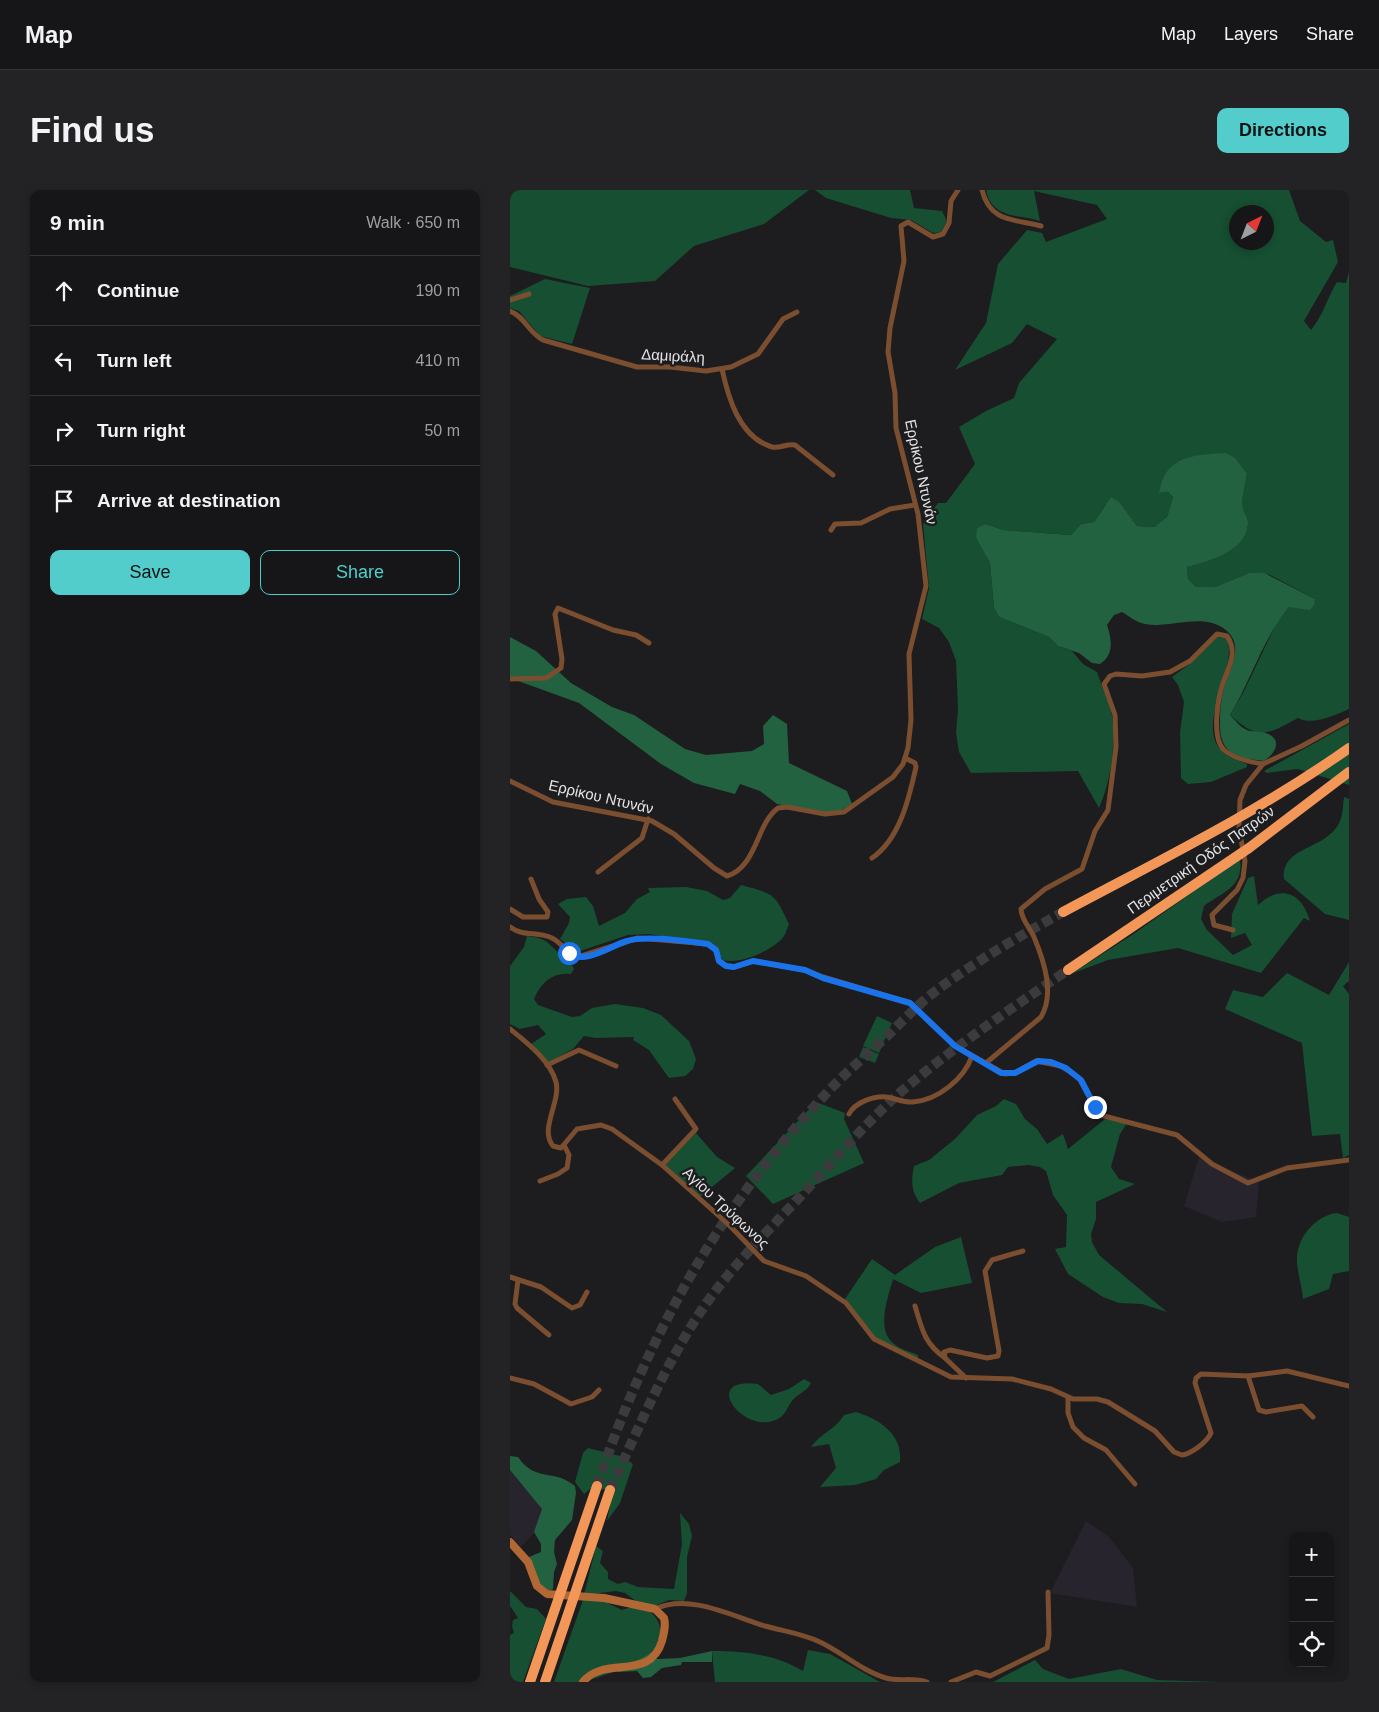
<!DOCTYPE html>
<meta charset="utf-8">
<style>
:root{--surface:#161517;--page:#232224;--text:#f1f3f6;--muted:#9e9fa1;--line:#353436;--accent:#52cdcc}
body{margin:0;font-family:Helvetica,sans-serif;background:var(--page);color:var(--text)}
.controls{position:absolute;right:15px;bottom:15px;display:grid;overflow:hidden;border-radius:10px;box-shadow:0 2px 8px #0003}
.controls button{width:45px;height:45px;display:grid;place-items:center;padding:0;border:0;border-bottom:1px solid var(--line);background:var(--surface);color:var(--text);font:25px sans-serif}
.compass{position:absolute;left:719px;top:15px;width:45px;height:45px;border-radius:50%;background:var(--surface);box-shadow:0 2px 8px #0003;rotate:42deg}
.stop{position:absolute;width:15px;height:15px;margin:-11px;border:4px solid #1a73e8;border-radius:50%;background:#fff}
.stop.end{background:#1a73e8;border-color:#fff;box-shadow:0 1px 5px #0008}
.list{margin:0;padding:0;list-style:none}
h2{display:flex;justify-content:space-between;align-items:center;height:65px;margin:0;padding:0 20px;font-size:21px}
h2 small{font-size:16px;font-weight:400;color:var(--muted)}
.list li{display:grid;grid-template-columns:32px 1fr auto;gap:15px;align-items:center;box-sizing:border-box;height:70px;padding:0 20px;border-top:1px solid var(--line)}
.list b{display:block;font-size:19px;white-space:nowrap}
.list em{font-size:16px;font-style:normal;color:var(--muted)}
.actions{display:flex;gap:10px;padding:15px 20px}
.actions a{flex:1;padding:11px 0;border:1px solid var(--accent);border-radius:10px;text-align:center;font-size:18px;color:var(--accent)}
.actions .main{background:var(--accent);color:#111}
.icon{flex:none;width:28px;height:28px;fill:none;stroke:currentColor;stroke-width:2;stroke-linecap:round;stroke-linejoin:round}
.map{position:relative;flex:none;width:839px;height:1492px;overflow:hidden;border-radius:10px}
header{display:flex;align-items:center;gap:30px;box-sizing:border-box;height:70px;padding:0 25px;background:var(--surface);border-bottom:1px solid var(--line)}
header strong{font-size:24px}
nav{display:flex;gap:28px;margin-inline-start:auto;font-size:18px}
.intro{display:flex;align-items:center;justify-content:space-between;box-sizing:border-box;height:120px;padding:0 30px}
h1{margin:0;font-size:35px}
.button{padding:12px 22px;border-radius:10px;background:var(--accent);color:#111;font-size:18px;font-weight:700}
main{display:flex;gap:30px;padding:0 30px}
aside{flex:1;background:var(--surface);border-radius:10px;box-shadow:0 2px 8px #0003}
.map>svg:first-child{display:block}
</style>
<header>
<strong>Map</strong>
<nav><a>Map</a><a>Layers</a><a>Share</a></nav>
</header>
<div class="intro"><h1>Find us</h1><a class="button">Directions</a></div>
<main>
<aside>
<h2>9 min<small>Walk · 650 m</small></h2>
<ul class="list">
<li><svg class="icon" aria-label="ahead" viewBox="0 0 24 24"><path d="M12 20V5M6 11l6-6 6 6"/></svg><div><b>Continue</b></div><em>190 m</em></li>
<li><svg class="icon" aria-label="left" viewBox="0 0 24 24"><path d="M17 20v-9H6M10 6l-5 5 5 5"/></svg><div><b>Turn left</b></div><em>410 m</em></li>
<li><svg class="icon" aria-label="right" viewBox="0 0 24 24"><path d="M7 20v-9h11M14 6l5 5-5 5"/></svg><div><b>Turn right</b></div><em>50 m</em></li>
<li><svg class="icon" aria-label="arrive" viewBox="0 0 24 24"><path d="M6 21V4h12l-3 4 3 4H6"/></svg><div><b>Arrive at destination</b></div></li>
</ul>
<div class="actions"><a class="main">Save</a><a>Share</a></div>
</aside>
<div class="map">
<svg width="839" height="1492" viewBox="0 0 839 1492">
<rect width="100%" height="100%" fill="#1d1c1f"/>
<g fill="#27242d">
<path d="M689,967L749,992L746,1027L712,1032L674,1016Z"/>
<path d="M0,1280L32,1319L27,1340L11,1357L0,1345Z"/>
<path d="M576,1331L598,1346L623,1378L627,1417L540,1403Z"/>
</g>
<g fill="#164f32" fill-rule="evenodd">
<path d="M0,0H299L254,34L184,56L145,91L78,96L0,77Z"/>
<path d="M305,0H400L404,18L432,21L437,31L431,42L423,43L401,30L381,28L316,8Z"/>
<path d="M476,0H779L790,31L816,52L823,50L828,72L794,131L801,140C813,126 817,108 827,92L836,93L839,82V519C826,525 802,536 788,528C757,545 748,551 720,525L734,501L768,430L779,417L805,409L760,385L739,383L705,397H686L678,389L677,377C698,372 739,361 738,332C738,327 734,323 733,318C731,308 736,293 737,284L649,303L658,302L663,307L657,327L644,337L627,336L609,313L596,314L584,332L571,334L561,345L493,340L476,334L466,348L480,373L484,418L489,427L539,447L548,456L562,461L573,474L587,482C591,496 600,512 602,526C606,555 601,591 589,618L568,581L461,583L449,562L446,542L448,520L446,471L439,452L429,438L412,429L419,398L413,334L428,313H436L465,274L449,237L476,221L504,208L509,193L547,149L517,134L502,153L445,180L476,133L488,74L517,40L532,43L536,52L597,29L587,15L524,1L530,31C507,24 482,29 476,0ZM726,22H756V52H726Z"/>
<path d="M35,89L80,98L62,154L30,146L9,121L0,118V106Z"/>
<path d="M707,447L716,448C731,474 683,536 713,562C719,568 730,571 737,574V577L701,592L678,594L671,588L670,543L674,512L668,495L662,487L681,473Z"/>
<path d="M839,534V595L788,579L757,583L754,581Z"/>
<path d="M834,607L839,609V730L815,724L774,689C771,655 817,661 830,631C833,624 833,614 834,607Z"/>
<path d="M730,669C734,697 713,702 694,716L691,729L697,740L723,765L742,755L735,743L721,748L722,724L738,688L744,686L748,715C770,694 792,702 800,731L794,728L751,783L668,758L598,770L561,784L622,745Z"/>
<path d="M231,695C265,704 264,703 279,734C277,738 276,743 274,746C264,760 230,775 213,770L204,754L139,744L118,745L67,762L50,749L59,733L60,727L48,714L57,709L76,707L83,716L89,736L115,723L127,709L140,702L138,698L176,697L197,701L213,710L220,708Z"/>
<path d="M17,746C38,748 37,753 51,765C58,770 60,771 64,779L61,784C43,782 31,792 24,809L28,815L62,827L70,826L82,818L105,814L133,818L151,825L179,851L186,869L183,879L175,886L159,888L139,860L123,850L124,847L85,848L74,846L63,859L37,873L21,854L36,844L28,835L10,839L0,834V776L14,757Z"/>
<path d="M839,772V791L833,796L839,804V965L833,968L830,944L802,946L792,853L715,819L723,800L753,807L777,783L819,805Z"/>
<path d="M367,826L382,833L369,863L353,856Z"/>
<path d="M353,857L369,864L365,873L349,867Z"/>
<path d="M494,909L506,914L515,929L527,939L537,954L553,944L558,959L595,929L617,933L610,944L601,977L609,989L625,994L586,1012V1029L581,1044L582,1052L589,1065L657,1122L632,1114L609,1113L593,1107L558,1084L545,1059L556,1057L557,1025L543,1005L536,981L530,977L519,975L498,977L492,985L449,993L410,1013C401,1001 401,991 404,976L419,970L445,949L467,925L486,916Z"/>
<path d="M306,912L335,923L334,929L354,973L263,1014L236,986Z"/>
<path d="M186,943L207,967L225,978L190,1007L154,975Z"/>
<path d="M827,1023L839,1027V1081L823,1084L819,1099L793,1109C792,1095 786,1079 787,1066C789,1045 807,1025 827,1023Z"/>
<path d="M451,1047L462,1093L411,1103L383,1089C378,1107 366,1139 383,1153C389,1159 401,1162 408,1165V1170L365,1148L335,1109L362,1069L385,1085L425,1057Z"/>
<path d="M294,1189L301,1193C297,1202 288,1203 282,1211C278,1216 276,1223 271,1227C238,1251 186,1186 248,1194L261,1205L279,1199Z"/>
<path d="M346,1222C369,1229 393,1244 390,1272L374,1280L366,1289L345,1295L310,1297L326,1278L319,1254L301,1257C310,1244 327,1238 334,1225Z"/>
<path d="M78,1258L114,1267L123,1274L110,1313L97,1331L101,1309L95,1299L91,1300L85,1295L74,1304L65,1292L73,1263Z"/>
<path d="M170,1323L179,1334L182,1346L177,1367V1403L174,1411L159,1410L144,1416L130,1414L115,1403L106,1401L74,1405L86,1356L93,1361L90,1373L98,1382V1389L108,1394L115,1392L128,1397L164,1399L172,1354Z"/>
<path d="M0,1401L16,1417L27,1419L36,1429L13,1492H0V1445L4,1443L2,1436L3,1430L8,1428L0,1416Z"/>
<path d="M73,1410L93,1411L112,1420C138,1409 160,1433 146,1457C138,1471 87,1489 71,1492C62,1492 52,1492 44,1492Z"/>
<path d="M298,1460L320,1464L370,1492H205L202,1461C234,1461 265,1464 293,1481Z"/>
<path d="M525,1470L533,1479L559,1489L611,1479L647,1490L709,1492H483Z"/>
</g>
<g fill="#226240">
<path d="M716,263L725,268L737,284C736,293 731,308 733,318C734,323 738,327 738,332C739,361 698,372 677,377L678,389L686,397H705L739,383H754L805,409L804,415L800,420L779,417C753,448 741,490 720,525C725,530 729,536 735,539C741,543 751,540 758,544C774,551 763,565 754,571C726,568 709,564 710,532C710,520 711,507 715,495C720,479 734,456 717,441C694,421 661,439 635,434C627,433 619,426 612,422L604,425L597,435C602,450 604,465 590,474L582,473L569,463L548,456L539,447L489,427L484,418L480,373L466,348L467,338L476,334L493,340L561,345L571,334L584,332L601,307L609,312L627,336L644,337L657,327L663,307L658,302L649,303C655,265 684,265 716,263Z"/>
<path d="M0,447L26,461L61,493L102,517L124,525L175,559L196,565L242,561L254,554L253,536L263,525L277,534L279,573L337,601L342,614L327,623L310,622L267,614L250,601L230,594L225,604L184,593L151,574L69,513L0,488Z"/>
<path d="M0,1266L8,1267C26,1293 43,1278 65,1296L66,1303L62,1330L45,1350L44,1362L47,1374L44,1382L43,1399L39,1401C28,1393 18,1382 19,1367L31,1362V1354L24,1342L32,1319L0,1280Z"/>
<path d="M202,1461V1472H172L171,1475L152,1478L141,1487L133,1488L127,1481L109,1482L98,1478L122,1473L142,1462L147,1469L170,1468Z"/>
</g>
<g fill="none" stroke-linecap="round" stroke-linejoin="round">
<g stroke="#3b3a3d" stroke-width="10" stroke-dasharray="10 5" stroke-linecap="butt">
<path d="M87,1296C135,1151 208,1019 313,907C332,886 353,868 374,849C391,833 407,815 427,800C466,771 510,746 553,722"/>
<path d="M100,1300C128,1239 154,1177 191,1121C218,1081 252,1047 285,1012C320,975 354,934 393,900C445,856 502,818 558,780"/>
</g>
<g stroke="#7b4e30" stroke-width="5">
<path d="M472,0C480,33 505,29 531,36"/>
<path d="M0,110L19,104"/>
<path d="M0,121C15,127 19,143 33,150L127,177H160L196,181L221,177L248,164L273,129L287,122"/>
<path d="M212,179C218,207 229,247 262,257C270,259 277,253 285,255L323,285"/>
<path d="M321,340L325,334L351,333L380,319L405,315"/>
<path d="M0,489L36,488L51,478L52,469L45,424L48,418L103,440L126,445L139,453"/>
<path d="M0,591L43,612L142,631L164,644L204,678L217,686C247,677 246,634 268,618L277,617L315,624L334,622L383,587L393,574L398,558L401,530L399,464L416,396L408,324L386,238L385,203L378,162L380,138L394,71L391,36L398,32L423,47L433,44L439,33L441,11L448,0"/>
<path d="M362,668C390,649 399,608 406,577L405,573L395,568"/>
<path d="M88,682L132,648L138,629"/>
<path d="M0,719L13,727H37L38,722L29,709L21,689"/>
<path d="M0,737C13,747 28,741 42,748C52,753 57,764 68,767L128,748L198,754L206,760L209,771L216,776L224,777L243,771L295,780L313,787L400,813L445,856L495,884L505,883L526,871L551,876L569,888L585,917L594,926L667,945L702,974L738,993L777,978L839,970"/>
<path d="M723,740L704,735L702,725L727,700L733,688L735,671L729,639L730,610L736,595L753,574L792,556L839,530"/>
<path d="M0,839C16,852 40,870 46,892C51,912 29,939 43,956L51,958L67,939L91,935L102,939L152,975L219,1035L254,1071L296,1086L336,1113L364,1149L441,1187L502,1189L541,1199L563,1209H587L598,1212L645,1241L664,1262L672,1265C681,1264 697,1252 701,1243L685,1193L686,1188L691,1184L738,1186L777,1181L839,1196"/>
<path d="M476,873L531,827C545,804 534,771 524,747C520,738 511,729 511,719L535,699L572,679L585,641L598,620L606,557L605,525L594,494L600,486L606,484L632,486L660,482L680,471L707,444L717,446C728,462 719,477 713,493C708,508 701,547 714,560C724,569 740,572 753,574"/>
<path d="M37,875L69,860L106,876"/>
<path d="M339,924C345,912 364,906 376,907C385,908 394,913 403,912C428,910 454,889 462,866"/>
<path d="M152,975L186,939L165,909"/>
<path d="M30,991L48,984L57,978L59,965L54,955"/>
<path d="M0,1087L31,1097L62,1118L70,1115L77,1102"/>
<path d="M8,1090L5,1114L7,1118L39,1145"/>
<path d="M405,1116C412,1139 414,1153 435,1168"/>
<path d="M738,1186L749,1220L756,1222L792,1216L803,1227"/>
<path d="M0,1188L24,1194L61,1214L82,1207L89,1200"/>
<path d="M456,1188L435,1168L434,1162L440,1160L477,1168L488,1166L489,1161L475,1081L482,1070L513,1061"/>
<path d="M558,1207V1223L563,1237L574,1248L596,1260L625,1294"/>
<path d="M145,1419C179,1403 222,1426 255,1436C273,1441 293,1444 310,1452C333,1463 352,1481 376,1488C389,1492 403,1487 417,1492"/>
<path d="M441,1492L466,1482L480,1486L537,1458L539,1445L538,1402"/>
</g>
<path stroke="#b16835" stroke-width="8" d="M0,1352L18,1372L27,1396L37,1404L94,1408L145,1419L154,1428C156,1435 154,1443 152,1451C140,1492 94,1465 73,1492"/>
<g stroke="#f39759" stroke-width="10">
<path d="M553,722C650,670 749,622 839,558"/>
<path d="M558,780L739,658L839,582"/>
<path d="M20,1492L87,1296"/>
<path d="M35,1492L100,1300"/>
</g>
</g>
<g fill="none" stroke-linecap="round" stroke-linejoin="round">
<path stroke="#1a73e8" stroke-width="6" d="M59,763C75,775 100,756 117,751C135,745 178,751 198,754L206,760L209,771L216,776L224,777L243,771L295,780L313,788L400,813L445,856L491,883H505L528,871L541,872L556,878L571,890L585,917"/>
</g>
<g text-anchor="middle" stroke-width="5" stroke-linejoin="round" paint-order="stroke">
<g font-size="15" fill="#e4e4e6" stroke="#1d1c1f">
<text transform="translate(163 166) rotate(3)" y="5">Δαμιράλη</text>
<text transform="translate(411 282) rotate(78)" y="5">Ερρίκου Ντυνάν</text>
<text transform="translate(91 607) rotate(13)" y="5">Ερρίκου Ντυνάν</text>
<text transform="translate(691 670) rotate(-35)" y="5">Περιμετρική Οδός Πατρών</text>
<text transform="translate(216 1018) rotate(43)" y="5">Αγίου Τρύφωνος</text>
</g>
</g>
</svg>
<div class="controls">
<button>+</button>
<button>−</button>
<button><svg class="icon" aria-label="locate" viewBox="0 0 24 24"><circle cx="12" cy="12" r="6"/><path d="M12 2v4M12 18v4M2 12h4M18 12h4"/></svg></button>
</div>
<svg class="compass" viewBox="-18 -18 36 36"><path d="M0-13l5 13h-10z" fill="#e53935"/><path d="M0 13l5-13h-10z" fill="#9e9fa1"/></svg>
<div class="stop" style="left:59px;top:763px"></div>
<div class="stop end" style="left:585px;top:917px"></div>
</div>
</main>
